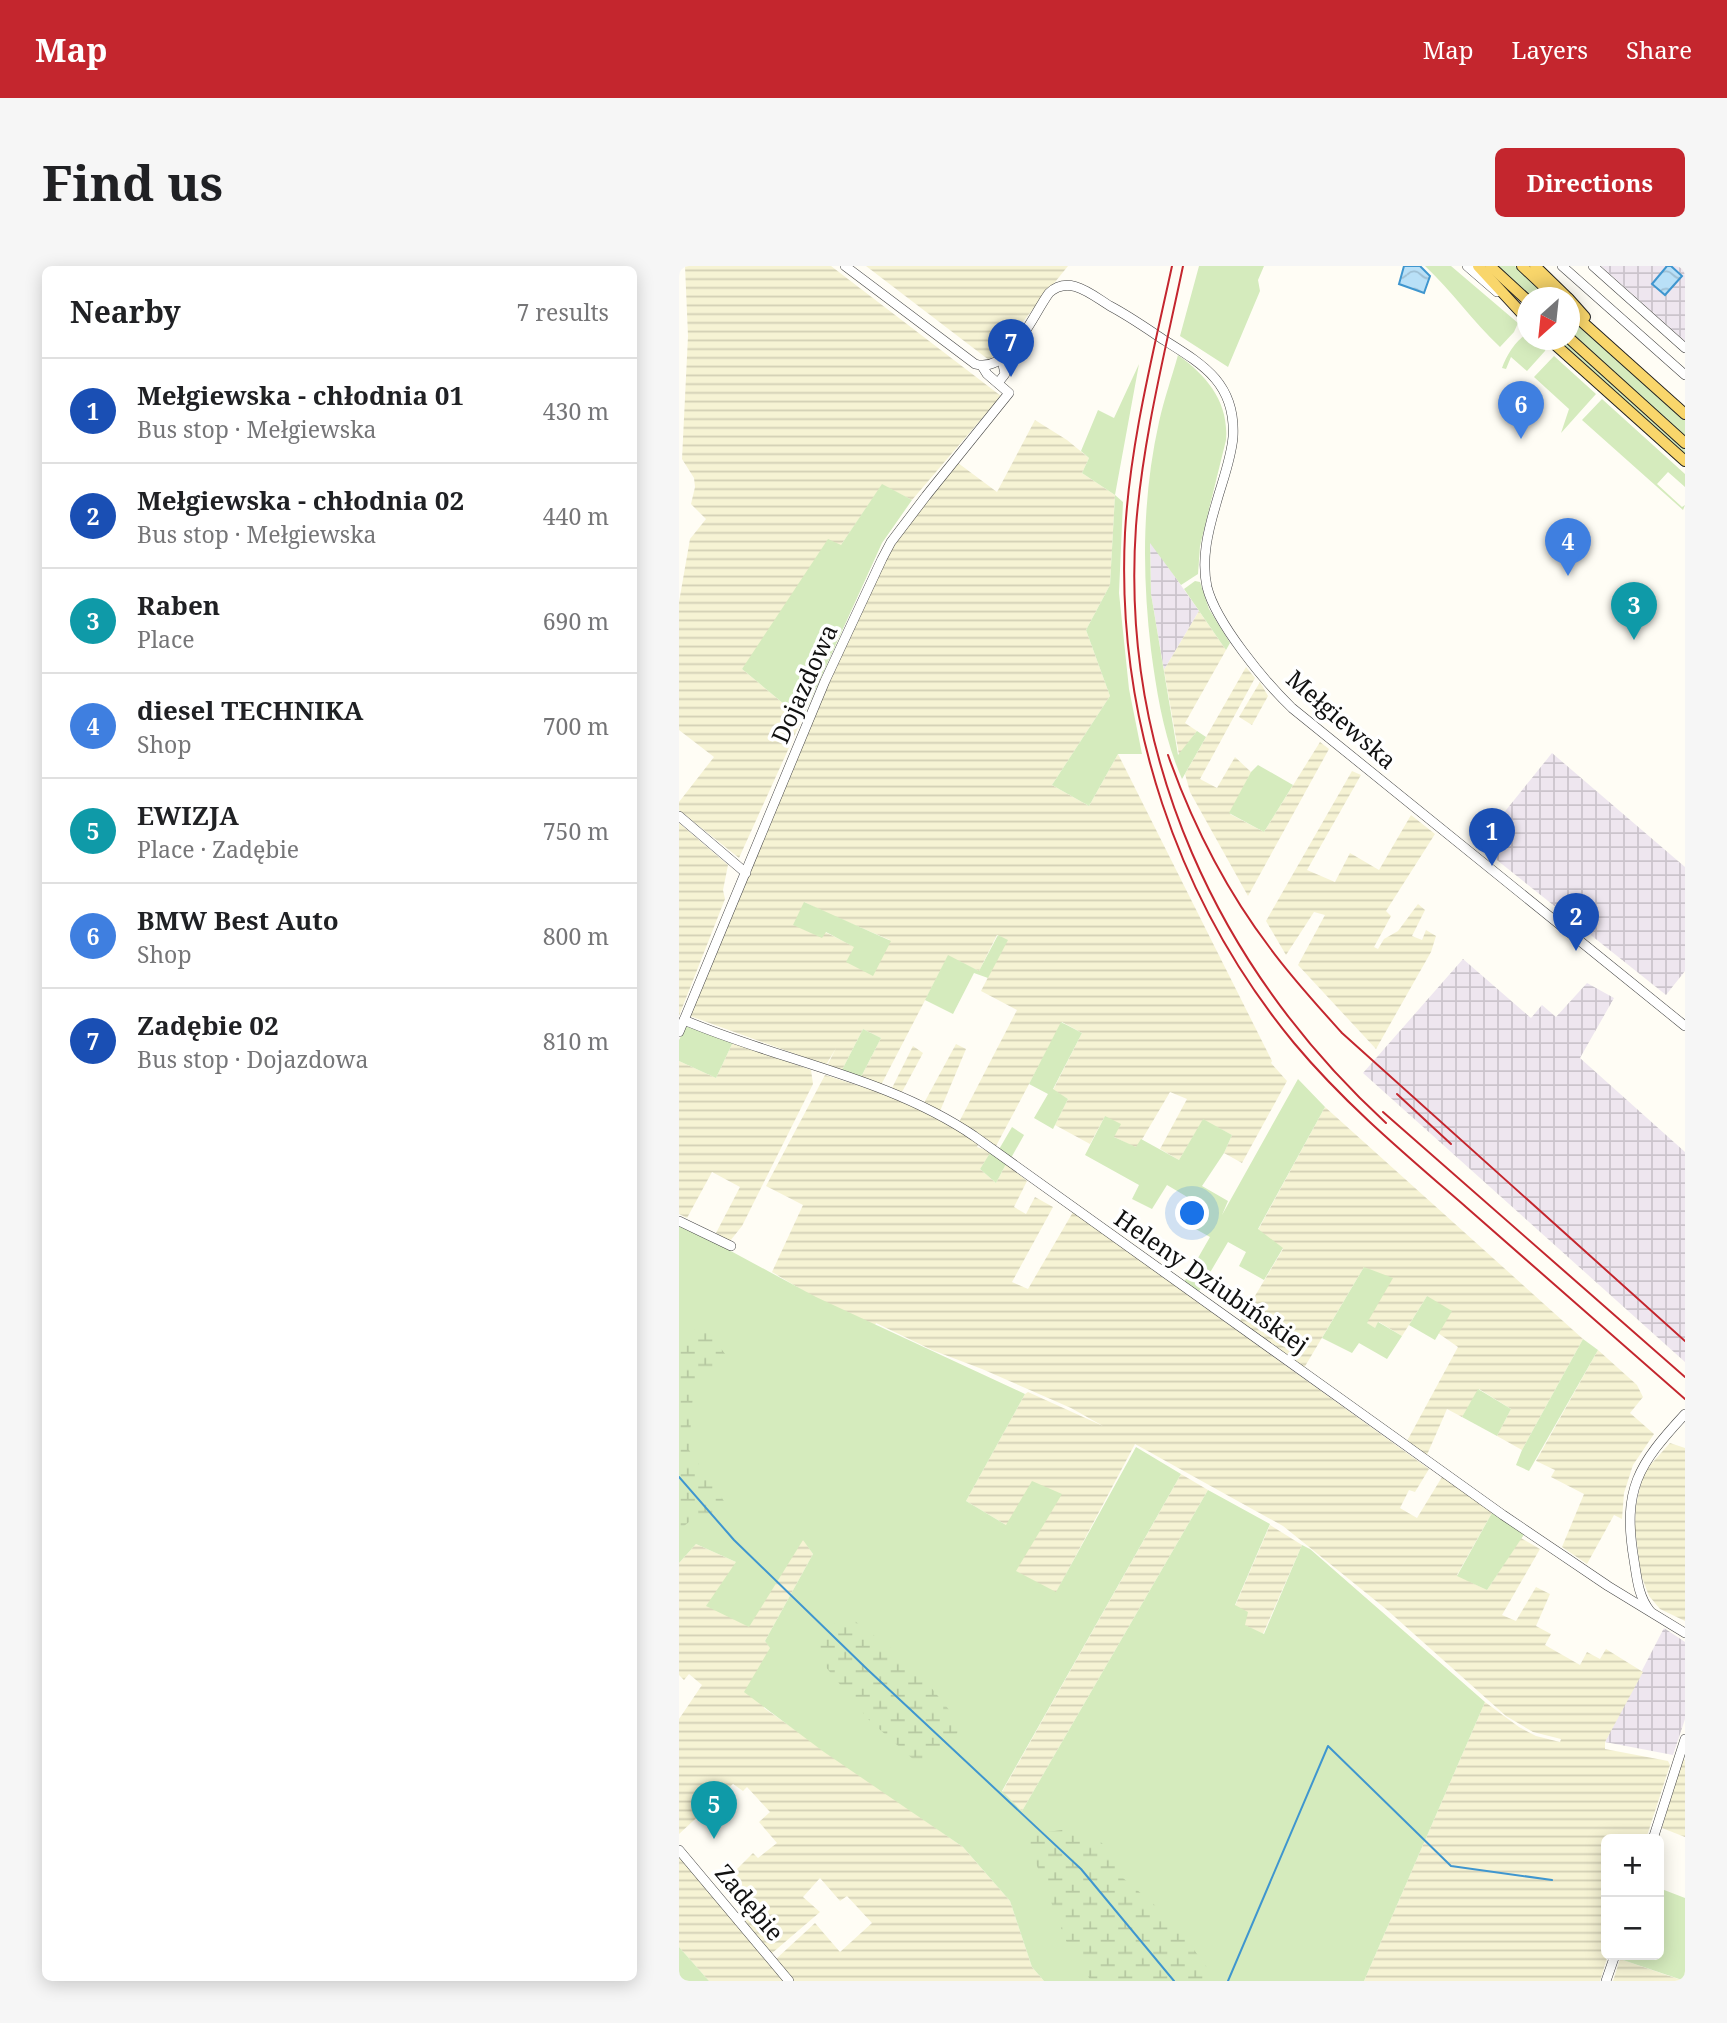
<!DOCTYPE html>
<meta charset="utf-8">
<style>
:root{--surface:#fff;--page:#f6f6f6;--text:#202124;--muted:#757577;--line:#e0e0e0;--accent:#c4262e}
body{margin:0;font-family:"Noto Serif",serif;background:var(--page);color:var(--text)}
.controls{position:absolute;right:21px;bottom:21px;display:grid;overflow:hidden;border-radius:10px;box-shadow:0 4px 18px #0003}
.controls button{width:63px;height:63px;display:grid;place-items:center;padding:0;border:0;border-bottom:2px solid var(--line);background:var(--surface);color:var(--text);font:35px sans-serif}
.compass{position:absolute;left:838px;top:21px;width:63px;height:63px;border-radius:50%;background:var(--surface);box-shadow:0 4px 18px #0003;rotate:207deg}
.you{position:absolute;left:514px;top:948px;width:24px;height:24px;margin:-18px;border:5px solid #fff;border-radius:50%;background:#1a73e8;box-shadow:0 0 0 10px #1a73e833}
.badge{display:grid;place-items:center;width:46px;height:46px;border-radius:50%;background:var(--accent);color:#fff;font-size:23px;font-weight:700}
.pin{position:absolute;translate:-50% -58px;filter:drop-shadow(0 2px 4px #0008)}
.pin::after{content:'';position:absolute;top:37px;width:24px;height:21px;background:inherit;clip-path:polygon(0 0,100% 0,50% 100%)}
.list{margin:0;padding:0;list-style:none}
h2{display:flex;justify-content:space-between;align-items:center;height:91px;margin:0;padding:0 28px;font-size:30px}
h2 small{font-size:23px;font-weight:400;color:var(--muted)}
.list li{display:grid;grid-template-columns:46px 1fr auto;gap:21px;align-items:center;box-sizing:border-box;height:105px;padding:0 28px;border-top:2px solid var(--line)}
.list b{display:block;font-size:26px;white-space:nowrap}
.list p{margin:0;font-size:23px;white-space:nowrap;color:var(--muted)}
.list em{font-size:23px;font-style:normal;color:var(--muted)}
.map{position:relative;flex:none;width:1006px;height:1715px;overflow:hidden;border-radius:10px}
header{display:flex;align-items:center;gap:42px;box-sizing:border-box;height:98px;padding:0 35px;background:var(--accent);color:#fff}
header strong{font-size:33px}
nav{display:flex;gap:38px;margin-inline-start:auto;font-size:24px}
.intro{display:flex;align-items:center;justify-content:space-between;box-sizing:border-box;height:168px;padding:0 42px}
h1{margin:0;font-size:49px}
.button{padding:18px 32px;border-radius:10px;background:var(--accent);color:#fff;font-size:24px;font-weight:700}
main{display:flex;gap:42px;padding:0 42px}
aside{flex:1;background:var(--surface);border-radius:10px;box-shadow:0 4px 18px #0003}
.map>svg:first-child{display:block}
</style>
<header>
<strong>Map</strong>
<nav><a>Map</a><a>Layers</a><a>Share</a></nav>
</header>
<div class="intro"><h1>Find us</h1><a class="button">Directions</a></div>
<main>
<aside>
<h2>Nearby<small>7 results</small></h2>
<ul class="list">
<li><span class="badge" style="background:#1a4fb4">1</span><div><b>Mełgiewska - chłodnia 01</b><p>Bus stop · Mełgiewska</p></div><em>430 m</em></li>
<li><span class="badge" style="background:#1a4fb4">2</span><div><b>Mełgiewska - chłodnia 02</b><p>Bus stop · Mełgiewska</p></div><em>440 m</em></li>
<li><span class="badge" style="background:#0f9aa8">3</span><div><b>Raben</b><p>Place</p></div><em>690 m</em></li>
<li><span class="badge" style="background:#3f7fe0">4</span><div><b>diesel TECHNIKA</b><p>Shop</p></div><em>700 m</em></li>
<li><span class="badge" style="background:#0f9aa8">5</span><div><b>EWIZJA</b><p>Place · Zadębie</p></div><em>750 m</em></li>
<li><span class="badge" style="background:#3f7fe0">6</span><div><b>BMW Best Auto</b><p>Shop</p></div><em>800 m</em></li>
<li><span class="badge" style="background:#1a4fb4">7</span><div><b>Zadębie 02</b><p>Bus stop · Dojazdowa</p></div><em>810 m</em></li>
</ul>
</aside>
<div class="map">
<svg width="1006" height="1715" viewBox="0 0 1006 1715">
<defs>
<pattern id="industrial-grid" width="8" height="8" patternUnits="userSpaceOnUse" patternTransform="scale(1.75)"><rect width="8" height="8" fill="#eee6ef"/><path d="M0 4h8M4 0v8" fill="none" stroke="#cbc4cc"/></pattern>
<pattern id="farmland-rules" width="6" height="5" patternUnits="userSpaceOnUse" patternTransform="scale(1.75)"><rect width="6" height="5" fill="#f6f3d4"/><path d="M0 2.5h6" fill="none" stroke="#d2cfb5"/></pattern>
<pattern id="wetland-marsh" width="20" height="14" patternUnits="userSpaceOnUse" patternTransform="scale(1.75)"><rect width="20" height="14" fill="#d5ebbd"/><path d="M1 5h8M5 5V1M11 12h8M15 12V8" fill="none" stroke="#b6c8a1"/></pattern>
<pattern id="water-waves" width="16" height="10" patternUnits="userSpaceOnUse" patternTransform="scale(1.75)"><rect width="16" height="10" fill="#b9e0f7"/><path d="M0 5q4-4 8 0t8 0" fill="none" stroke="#9ebfd3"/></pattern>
</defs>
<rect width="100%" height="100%" fill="#fffdf5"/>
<g fill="url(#industrial-grid)">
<path d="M922,0H1006V75L979,51Z"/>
<path d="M471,275L520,345L485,404L472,328Z"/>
<path d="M873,487L1006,601V705L987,729L799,579Z"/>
<path d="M784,693L852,752L863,739L877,751L908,717L935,732L901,792L1006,886V1096L684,807Z"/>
<path d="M985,1362L1006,1376V1453L994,1489L926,1476Z"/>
</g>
<g fill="url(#farmland-rules)" fill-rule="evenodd">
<path d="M6,0H152L322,130L233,234L203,219L162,279L63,403L123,453L60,592L0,544V536L35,491L0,464V336L11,273L27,253L12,238L16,221L15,212L3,193L9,70Z"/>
<path d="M187,0H389L325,79L310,94Z"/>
<path d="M356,154L388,174L410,192L403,207L436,229L431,319L407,364L431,430L373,519L410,540L439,488L593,795L592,797L608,815L563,897L545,887L553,869L524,854L500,894L481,883L508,833L491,826L458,882L435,871L426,850L411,878L376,859L389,833L374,824L403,767L383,756L317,880L278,860L338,744L302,725L328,674L318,669L300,705L269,690L201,821L182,811L202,772L184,763L162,806L147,802L157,782L147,799L11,750L151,409L211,282L279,197L318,226ZM125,636L152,649L211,674L176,681L146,666Z"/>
<path d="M520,345L547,384L506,457L518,465L500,489L485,404Z"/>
<path d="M567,401L576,412L521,513L538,522L556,491L572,506L551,548L585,566L641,476L650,483L569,630L511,526L506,508Z"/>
<path d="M581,416L589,430L573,459L560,451Z"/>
<path d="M673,505L682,509L628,604L656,616L671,587L700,604L732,549L756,568L707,645L712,650L695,681L699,683L705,673L719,665L739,638L746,644L733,670L743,674L747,664L757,670L752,686L697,783L619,699L646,649L635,646L607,689L587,655Z"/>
<path d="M0,557L49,599L44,624L46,633L0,750Z"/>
<path d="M54,776L132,804L134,818L63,960L51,975L37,967L61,921L33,906L8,952L0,948V795L37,812Z"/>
<path d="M277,778L287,783L261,845L245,837Z"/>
<path d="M234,780L244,787L223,826L212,824Z"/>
<path d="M146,809L228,835L300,877L298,881L312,886L301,903L317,917L327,898L348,915L335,941L347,948L356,931L374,941L333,1016L349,1023L394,946L750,1203L736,1226L730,1224L721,1242L738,1252L763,1211L814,1245L778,1309L808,1324L842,1272L861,1283L823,1349L837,1355L857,1321L871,1328L857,1360L872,1368L866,1379L901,1399L908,1386L921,1393L927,1383L964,1406L926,1476V1483L989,1495L991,1499L967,1573H927V1689H929L921,1715H685L806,1436L840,1461L857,1470L881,1476L882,1473L854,1466L827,1450L707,1343L604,1260L456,1178L377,1327L336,1305L327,1259L287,1235L346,1128L349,1126L424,1160L392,1142L303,1103L253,1084L197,1057L196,1059L135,1031L93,1006L124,939L87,920Z"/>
<path d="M646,841L904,1073L843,1184L818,1170L832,1143L800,1123L783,1151L768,1143L747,1191L728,1175L779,1081L759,1067L748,1030L723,1070L700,1056L696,1062L690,1059L688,1057L685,1001L625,1102L561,1055L604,983L579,964Z"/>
<path d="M919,1084L958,1119L964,1131L951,1147L975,1168L954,1199L945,1227L943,1253L935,1249L908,1298L883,1281L905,1228L872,1211L876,1204L857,1195Z"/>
<path d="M991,1177L1006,1182V1355L981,1343L970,1330L962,1309L956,1262L957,1240L964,1207Z"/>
<path d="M502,1208L529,1224L343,1545L323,1526Z"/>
<path d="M591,1259L623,1279L584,1368L565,1359L556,1340Z"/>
<path d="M124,1273L134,1288L86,1375L91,1381L85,1442L284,1581L331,1635L353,1701L365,1715H115L97,1693L136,1657L161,1686L193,1657L168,1630L161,1635L141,1612L124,1631L141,1646L92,1688L61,1652L65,1648L41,1620L74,1587L79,1592L98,1577L80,1556L91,1546L68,1521L64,1525L54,1518L0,1568V1453L23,1419L10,1408L5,1414L0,1409V1297L17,1278L57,1296Z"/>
<path d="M1003,1493L1006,1494V1571L983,1562Z"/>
<path d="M0,1589L105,1715H30L0,1681Z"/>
<path d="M941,1693L1005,1715H934Z"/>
</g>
<g fill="#d5ebbd">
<path d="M520,0H585L579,14L581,25L549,101L501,70Z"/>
<path d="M746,0H772L839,57L835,66L821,81C794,56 773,25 746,0Z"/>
<path d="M818,0H836L871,31H852Z"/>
<path d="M890,48L1006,154V173L891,67Z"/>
<path d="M848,68V74H857L867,82L866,85L848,105L832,91L827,103L823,102C827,90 837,74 848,68Z"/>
<path d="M879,74H887L1006,182V189Z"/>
<path d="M499,89C528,110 550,136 547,174L521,280L519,308L502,319L471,277L472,328L499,489L518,465L527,471L503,513C485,472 478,429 472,384C463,307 463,232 480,156C485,133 493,111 499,89Z"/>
<path d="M875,90L917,128L882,167L890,143L855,111Z"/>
<path d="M460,98L436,229L444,236L440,327L450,423L463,488H439L410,540L373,519L431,430L407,364L431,319L436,229L403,207L410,192L402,185L419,144L435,152Z"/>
<path d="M923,133L1006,208V221L989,206L978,218L1003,241L1006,239L1004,244L903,154Z"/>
<path d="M203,218L233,234L203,277L123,453L63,403L149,273L162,279Z"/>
<path d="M516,315L521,316L530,343L551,377L547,384L505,323Z"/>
<path d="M579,499L614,519L585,566L550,547L572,506Z"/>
<path d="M125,636L212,675L194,710L167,696L175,681L147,666L143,672L114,659Z"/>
<path d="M319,669L329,674L309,712L295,707L274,748L246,734L269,689L300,705Z"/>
<path d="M382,756L403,767L374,823L389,833L374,863L355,852L369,828L350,818Z"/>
<path d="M7,761H15L54,776L37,812L0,795V774Z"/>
<path d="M184,763L202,772L182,811L162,806Z"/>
<path d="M619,813L646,841L579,963L604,982L585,1014L560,1000L567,986L549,976L519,1027L504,1018L531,971L504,956L515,935L488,919L473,943L453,933L460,919L406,889L426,850L442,858L435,871L457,881L462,873L500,894L524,853L553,869L545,887L523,920L549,935L543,949Z"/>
<path d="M333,861L345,869L332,892L319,885Z"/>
<path d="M311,887L327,898L317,917L301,903Z"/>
<path d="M0,957L137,1031L346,1128L287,1235L327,1259L353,1215L383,1228L337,1305L377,1326L457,1181L502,1208L323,1525L343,1545L529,1224L591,1258L556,1339L569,1346L566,1359L585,1368L623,1279L631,1283L806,1436L685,1715H365L353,1701L331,1635L284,1581L145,1486L65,1426L91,1382L86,1375L134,1288L124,1274L70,1361L27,1340L57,1296L17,1278L0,1297Z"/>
<path d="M685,1001L714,1012L688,1057L696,1062L699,1056L723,1070L708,1093L680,1077L673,1087L643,1072Z"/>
<path d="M748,1030L773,1045L756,1074L730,1059Z"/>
<path d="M904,1073L919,1084L850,1205L837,1199L843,1184Z"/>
<path d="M799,1123L832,1143L818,1170L783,1151Z"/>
<path d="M814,1245L846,1267L808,1324L778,1310Z"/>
<path d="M980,1622L1006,1632V1715L941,1693L942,1689H980Z"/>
<path d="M0,1681L30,1715H0Z"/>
</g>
<g fill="url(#wetland-marsh)">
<path d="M21,1056L47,1089L14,1127L10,1184L49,1241L10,1256L0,1264V1087Z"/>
<path d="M165,1347L233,1398L284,1461L245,1503L189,1453L133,1384Z"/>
<path d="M390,1563L423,1577L444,1612L492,1653L527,1700L534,1715H412L388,1677L346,1569Z"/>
</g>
<g fill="url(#water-waves)" stroke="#3f96cf" stroke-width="2">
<path d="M725,0H741L751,10L745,27L720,18Z"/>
<path d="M988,0H992L1003,10L986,29L973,18Z"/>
</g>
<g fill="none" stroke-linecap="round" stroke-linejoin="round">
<g stroke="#3f96cf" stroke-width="2">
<path d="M0,1211L55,1274L188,1403L402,1603L495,1715"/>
<path d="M549,1715L649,1480L772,1600L873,1614"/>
</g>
<g stroke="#444" stroke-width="10">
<g id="minor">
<path d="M166,0L296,98C331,108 353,50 370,27C390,8 413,29 431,40C450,50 467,62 485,74C525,99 557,118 554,171C552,194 543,216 537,238C529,265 522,293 528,321C537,357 586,416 613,442L1006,760"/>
<path d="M788,0L818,26"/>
<path d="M883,0L1006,109"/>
<path d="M914,0L1006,82"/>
<path d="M319,117L326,108L323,94"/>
<path d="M0,550L67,607"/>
<path d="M5,754C101,795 208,811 295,870L824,1249L929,1320L1006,1367"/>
<path d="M0,766L146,415L203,293L212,276L247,230L330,127L308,108L303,100"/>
<path d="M0,955L52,980"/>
<path d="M971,1345C959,1330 958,1312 955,1294C943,1223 959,1199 1006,1148"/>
<path d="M974,1573L1006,1473"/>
<path d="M0,1584L110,1715"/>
<path d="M927,1715L936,1689"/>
</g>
</g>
<g stroke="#222" stroke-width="12">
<g id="major">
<path d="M799,0L848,53"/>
<path d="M811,0L848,34"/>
<path d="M843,0L877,32"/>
<path d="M856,0L889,32"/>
<path d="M890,33L906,51"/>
<path d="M890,44L1006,148"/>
<path d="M890,72L1006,177"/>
<path d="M871,74L1006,195"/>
</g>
</g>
<use href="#minor" stroke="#fff" stroke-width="9"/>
<use href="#major" stroke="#f9d66b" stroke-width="10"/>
<g stroke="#c4262e" stroke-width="2">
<path d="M493,0C474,88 451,177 446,267C437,451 498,635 615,777C666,838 727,889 787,941C860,1005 933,1069 1006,1133"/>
<path d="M504,0C486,86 464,172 457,260C441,491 539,702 707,857"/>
<path d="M489,489C513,557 547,624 591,682C613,712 638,739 663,767L1006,1075"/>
<path d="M718,828L772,878"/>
<path d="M704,846L1006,1111"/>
</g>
</g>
<g text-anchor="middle" stroke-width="7" stroke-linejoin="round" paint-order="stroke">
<g font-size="24" fill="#111" stroke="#fff">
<text transform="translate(126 418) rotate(-66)" y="8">Dojazdowa</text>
<text transform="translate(662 454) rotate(41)" y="8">Mełgiewska</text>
<text transform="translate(532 1016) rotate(35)" y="8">Heleny Dziubińskiej</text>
<text transform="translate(70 1637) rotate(50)" y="8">Zadębie</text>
</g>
</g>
</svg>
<div class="controls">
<button>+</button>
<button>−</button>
</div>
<svg class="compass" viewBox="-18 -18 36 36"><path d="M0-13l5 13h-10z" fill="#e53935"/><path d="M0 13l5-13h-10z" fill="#757577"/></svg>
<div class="you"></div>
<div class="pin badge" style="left:813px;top:600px;background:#1a4fb4">1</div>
<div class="pin badge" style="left:897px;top:685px;background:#1a4fb4">2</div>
<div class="pin badge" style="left:955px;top:374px;background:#0f9aa8">3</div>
<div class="pin badge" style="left:889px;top:310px;background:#3f7fe0">4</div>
<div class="pin badge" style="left:35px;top:1573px;background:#0f9aa8">5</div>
<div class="pin badge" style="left:842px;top:173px;background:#3f7fe0">6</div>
<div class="pin badge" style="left:332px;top:111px;background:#1a4fb4">7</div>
</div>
</main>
